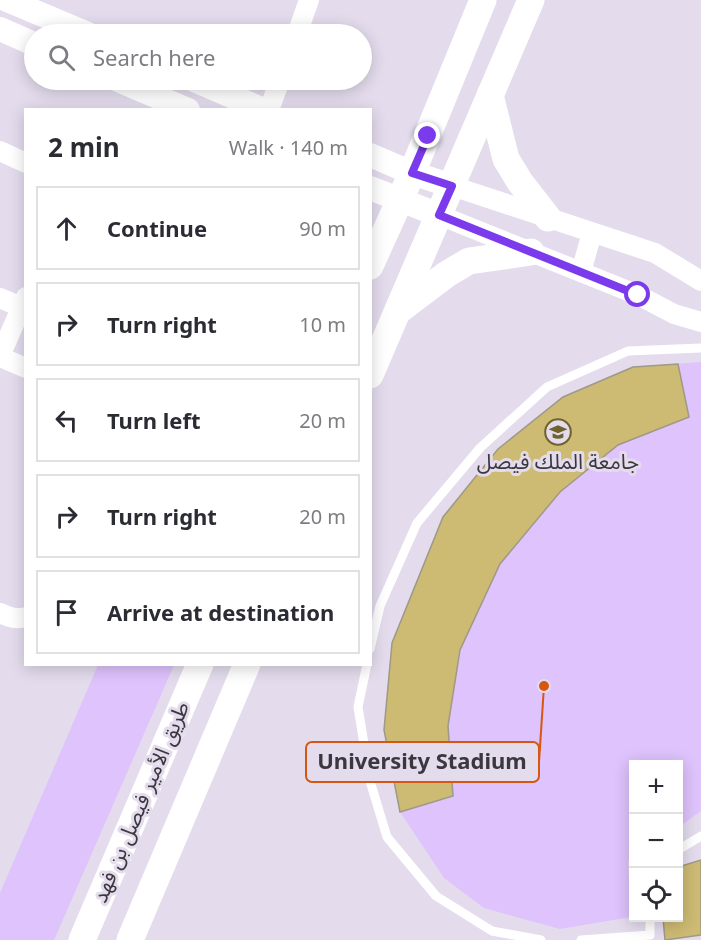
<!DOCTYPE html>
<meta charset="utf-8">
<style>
:root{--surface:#fff;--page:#f2f2f3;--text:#2b2b33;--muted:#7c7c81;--line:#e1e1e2}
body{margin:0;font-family:"Noto Sans","Noto Sans Arabic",sans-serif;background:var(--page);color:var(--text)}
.controls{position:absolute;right:18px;bottom:18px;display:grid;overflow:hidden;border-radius:0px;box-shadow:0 3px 15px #0003}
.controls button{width:54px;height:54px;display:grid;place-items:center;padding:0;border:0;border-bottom:2px solid var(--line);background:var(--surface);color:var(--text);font:30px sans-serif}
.stop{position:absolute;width:18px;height:18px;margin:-14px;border:4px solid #7c3aed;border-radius:50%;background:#fff}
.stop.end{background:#7c3aed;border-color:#fff;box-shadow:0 2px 6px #0008}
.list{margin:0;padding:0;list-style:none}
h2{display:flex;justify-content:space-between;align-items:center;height:78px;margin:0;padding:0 24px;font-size:26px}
h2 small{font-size:20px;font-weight:400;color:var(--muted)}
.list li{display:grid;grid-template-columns:39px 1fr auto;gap:18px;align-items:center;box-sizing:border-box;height:84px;margin:0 12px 12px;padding:0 12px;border:2px solid var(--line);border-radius:0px}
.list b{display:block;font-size:22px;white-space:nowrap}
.list em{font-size:20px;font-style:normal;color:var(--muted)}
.icon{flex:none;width:33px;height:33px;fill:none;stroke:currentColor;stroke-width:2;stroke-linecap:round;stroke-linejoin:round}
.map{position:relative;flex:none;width:701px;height:940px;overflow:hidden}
.search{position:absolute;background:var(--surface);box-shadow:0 3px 15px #0003;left:24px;top:24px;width:348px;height:66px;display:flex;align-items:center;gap:15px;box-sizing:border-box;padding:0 21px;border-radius:33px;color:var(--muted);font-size:22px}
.panel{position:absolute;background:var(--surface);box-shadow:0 3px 15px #0003;left:24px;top:108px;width:348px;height:558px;border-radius:0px}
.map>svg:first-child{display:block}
</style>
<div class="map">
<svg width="701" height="940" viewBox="0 0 701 940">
<rect width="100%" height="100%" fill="#e4dced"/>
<g fill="#dec3fc">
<path d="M701,362V811L679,827L678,764H634L633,857L628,861L631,917L560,929L484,908L444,878L400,812L384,730L392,643L443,517L498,449L563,397L633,367Z"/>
<path d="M98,665H174L54,940H0V893Z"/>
</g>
<g fill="#cdba73" stroke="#9e9988" stroke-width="1.5">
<path d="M678,364L689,417L618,445L560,492L500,564L460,650L448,726L453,796L400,812L384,730L392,643L443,517L498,449L563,397L633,367Z"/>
<path d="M701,860V935L665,940L663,918H678V867Z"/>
</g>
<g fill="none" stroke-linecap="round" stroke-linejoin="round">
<g stroke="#fff" stroke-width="9">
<path d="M370,649L380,606L417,523L480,448L547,387L628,351L701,348"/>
<path d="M367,664L358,707L370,781L387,837L436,896L492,931L541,940"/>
<path d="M678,850L701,836"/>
<path d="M581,940L650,935V918"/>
</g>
<g stroke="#fff" stroke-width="20">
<path d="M297,34L309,0"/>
<path d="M269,110L280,80"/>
<path d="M0,151L26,163"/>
<path d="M452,186L655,253L701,281"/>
<path d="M439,215L638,295L674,314L701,322"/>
<path d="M581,272L592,233"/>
<path d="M0,298L21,307"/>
<path d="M0,356L26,297"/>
<path d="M0,357L26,368"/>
<path d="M0,613C9,617 16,620 26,617"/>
</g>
<g stroke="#fff" stroke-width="24">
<path d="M7,0L88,34"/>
<path d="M0,29L34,44"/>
<path d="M118,80L188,110"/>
<path d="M194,80L264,110"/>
<path d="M370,155L412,173L452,186"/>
<path d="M370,188L439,215"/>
</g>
<g stroke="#fff" stroke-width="27">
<path d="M490,95L506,159L520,182L548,218"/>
<path d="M370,266L412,173L483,0"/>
<path d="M398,311L447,274L469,261L531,252"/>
<path d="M370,375L531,0"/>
<path d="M82,940L200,664"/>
<path d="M130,940L247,664"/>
</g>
</g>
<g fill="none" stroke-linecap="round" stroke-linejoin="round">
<path stroke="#7c3aed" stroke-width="8" d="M428,136L412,173L452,186L439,215L638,295"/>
</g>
<defs>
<g id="university-ring" transform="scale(1.35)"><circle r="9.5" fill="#e4dced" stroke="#6f622f" stroke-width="1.5"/><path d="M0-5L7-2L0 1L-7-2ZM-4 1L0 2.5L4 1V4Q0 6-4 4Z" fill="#6f622f"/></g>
</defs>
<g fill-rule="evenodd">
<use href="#university-ring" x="558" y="432"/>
</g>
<g text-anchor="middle" stroke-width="6" stroke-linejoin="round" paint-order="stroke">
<g font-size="21" fill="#3a373e" stroke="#e4dced">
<text x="558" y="469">جامعة الملك فيصل</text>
</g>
<g font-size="21" fill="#3a373e" stroke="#e4dced">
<text transform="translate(141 802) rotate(-67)" y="7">طريق الأمير فيصل بن فهد</text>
</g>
</g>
<path fill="none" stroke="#d75611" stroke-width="2" d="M544 686L539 762"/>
<circle fill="#d75611" stroke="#e4dced" stroke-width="2" cx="544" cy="686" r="6"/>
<rect fill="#e4dced" stroke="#d75611" stroke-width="2" x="306" y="742" width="233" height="40" rx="6"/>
<g font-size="22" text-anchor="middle" font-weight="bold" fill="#3a373e">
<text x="422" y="769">University Stadium</text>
</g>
</svg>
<div class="controls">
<button>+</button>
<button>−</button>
<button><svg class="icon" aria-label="locate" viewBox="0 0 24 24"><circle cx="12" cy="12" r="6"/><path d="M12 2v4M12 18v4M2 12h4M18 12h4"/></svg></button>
</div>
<div class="stop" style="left:638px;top:295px"></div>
<div class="stop end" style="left:428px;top:136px"></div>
<div class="search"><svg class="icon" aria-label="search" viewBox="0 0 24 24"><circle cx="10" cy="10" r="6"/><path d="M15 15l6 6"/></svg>Search here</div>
<section class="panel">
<h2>2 min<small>Walk · 140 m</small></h2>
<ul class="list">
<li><svg class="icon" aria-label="ahead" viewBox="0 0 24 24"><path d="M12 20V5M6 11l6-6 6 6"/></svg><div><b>Continue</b></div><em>90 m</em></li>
<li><svg class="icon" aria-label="right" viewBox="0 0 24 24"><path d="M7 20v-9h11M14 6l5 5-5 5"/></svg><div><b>Turn right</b></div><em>10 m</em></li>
<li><svg class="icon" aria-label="left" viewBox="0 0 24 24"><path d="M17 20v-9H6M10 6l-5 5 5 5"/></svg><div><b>Turn left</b></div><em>20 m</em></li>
<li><svg class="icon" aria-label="right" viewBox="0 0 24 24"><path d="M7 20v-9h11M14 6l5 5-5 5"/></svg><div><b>Turn right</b></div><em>20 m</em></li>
<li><svg class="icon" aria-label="arrive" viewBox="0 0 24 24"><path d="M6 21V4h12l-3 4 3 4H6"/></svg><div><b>Arrive at destination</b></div></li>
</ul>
</section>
</div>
